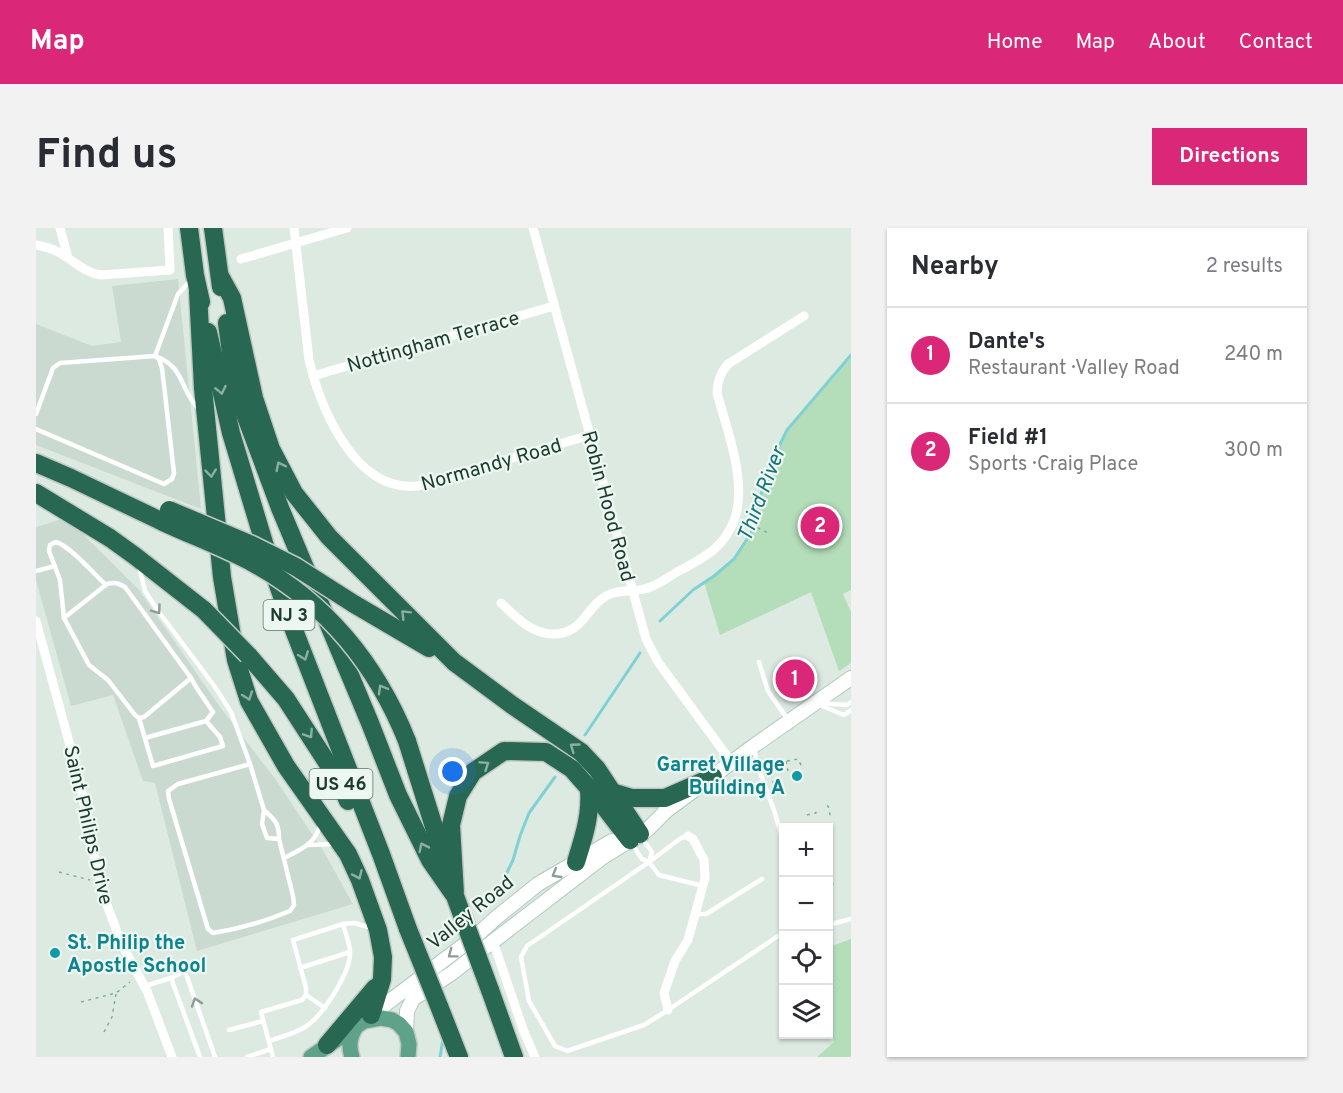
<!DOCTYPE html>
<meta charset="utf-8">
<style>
:root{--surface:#fff;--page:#f2f2f3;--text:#2b2b33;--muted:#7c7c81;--line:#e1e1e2;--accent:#db2777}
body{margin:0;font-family:Overpass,sans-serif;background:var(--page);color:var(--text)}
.controls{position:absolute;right:18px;bottom:18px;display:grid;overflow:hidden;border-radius:0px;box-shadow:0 2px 4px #0004}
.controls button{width:54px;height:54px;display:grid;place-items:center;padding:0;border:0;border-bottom:2px solid var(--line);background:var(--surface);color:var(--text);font:30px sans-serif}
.you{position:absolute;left:417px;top:544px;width:21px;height:21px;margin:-15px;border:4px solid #fff;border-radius:50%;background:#1a73e8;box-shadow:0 0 0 9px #1a73e833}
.badge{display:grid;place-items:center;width:39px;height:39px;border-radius:50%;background:var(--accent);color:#fff;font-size:20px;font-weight:700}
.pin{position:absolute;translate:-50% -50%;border:3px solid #fff;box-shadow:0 2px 6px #0006}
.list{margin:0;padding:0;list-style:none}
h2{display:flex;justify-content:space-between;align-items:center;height:78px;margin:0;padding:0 24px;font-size:26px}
h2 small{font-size:20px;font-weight:400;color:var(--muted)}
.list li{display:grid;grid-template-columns:39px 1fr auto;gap:18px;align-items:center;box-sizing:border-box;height:96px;padding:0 24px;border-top:2px solid var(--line)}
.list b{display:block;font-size:22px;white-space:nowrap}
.list p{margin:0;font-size:20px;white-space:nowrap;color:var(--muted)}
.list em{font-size:20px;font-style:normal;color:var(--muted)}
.icon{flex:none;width:33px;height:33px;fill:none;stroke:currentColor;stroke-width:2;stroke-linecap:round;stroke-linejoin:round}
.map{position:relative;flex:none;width:815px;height:829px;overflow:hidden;border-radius:0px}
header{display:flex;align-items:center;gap:36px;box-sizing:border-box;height:84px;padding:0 30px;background:var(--accent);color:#fff}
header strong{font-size:28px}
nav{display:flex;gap:33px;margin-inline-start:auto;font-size:21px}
.intro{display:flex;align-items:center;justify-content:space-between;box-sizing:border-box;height:144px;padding:0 36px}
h1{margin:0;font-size:42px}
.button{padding:15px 27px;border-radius:0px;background:var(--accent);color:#fff;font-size:21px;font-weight:700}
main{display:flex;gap:36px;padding:0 36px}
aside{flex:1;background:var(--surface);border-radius:0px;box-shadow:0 2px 4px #0004}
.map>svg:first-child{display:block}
</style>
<header>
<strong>Map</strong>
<nav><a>Home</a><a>Map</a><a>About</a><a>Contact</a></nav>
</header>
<div class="intro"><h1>Find us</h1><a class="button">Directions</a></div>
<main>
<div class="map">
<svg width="815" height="829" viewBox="0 0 815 829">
<rect width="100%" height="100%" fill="#ddeae2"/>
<g fill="#cbdad1">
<path d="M142,51L165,281L0,217V96L56,118L85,114L76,58Z"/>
<path d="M26,291L45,304L103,362L184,479L240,552L288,624L317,676L161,723L119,555L107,553L77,467L35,478L0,352V299Z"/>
</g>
<g fill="#b4ddba">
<path d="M815,127V362L807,366L815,384V435L803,443L775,364L684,407L668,354L698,331L715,305L731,243L751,202Z"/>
<path d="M815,711V829H781L798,814L793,797V719Z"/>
</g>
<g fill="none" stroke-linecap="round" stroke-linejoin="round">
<g stroke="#80d1d4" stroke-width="3">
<path d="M624,393L657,362L678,348L698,331L715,305L731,243L751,202L815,127"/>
<path d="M549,507L604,425"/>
<path d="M467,653L477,632L484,608L493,585L519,549"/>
<path d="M404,829L407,811"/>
</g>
<g stroke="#afcabd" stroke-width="16">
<g id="secondary">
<path d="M334,788L441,707L461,689L502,656L576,613"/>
<path d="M370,804L371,783L377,771L416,745L567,629L611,602L630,583L719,517L815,450"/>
</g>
</g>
<g stroke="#c0c8c5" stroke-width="18">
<g id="primary">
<path d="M275,829L328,793L345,790L356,792L363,796L370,804L373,816L372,829"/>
<path d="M316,829C312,817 314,808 321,797"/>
</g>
</g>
<g stroke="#c0c8c5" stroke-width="21">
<g id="highway">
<path d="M153,0L159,47L165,74"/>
<path d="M177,0L185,59"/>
<path d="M184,48L196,70L218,170L235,221L258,265L293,309L418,434L476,477L545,524L561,541L604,606"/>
<path d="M162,64L167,160L186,349L200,432L213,473L250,538L312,626L324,652L342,702L347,729L346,751L335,787"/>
<path d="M191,95L196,133L206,178L244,280L334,495L362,567L394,632L419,668"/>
<path d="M172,104L195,205L232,328L256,397L345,626L372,701"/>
<path d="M0,235L35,250L127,294"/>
<path d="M0,265L74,310L99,328L168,382"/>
<path d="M318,376L393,420"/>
<path d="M212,427L250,471L305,556L312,573"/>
<path d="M371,513L409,634"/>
<path d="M576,564L596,570H629L677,549"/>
<path d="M540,634C548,608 555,588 553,561"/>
<path d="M419,666L415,597L422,568L437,544L468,523L510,524L536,541L564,573L594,612"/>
<path d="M454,762L478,829"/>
<path d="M403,778L423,829"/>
<path d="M291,817L339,760"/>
</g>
</g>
<g stroke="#7bb099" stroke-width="1.5" stroke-dasharray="3 4.5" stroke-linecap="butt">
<path d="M708,293L732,305"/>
<path d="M729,531L731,537"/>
<path d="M751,533L762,531L766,539"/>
<path d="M740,563L732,538L750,533L752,543"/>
<path d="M791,578H792L795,591"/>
<path d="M771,587L780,585L779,582"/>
<path d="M23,644L54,652"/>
<path d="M792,651H795L797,657"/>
<path d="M45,774L80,765L94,754"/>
<path d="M68,804L76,789L80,766"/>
</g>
<g stroke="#fff" stroke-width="4.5">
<path d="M155,52L142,66L119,128C150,139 143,162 163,181"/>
<path d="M0,186L17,140L24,135L119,128L123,131L126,140L138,245L136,251L128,256L0,201"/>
<path d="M103,339L109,363L120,380L179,459L195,484L214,536"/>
<path d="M0,343L19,338"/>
<path d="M70,357C57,345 35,319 20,314L14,317L13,323L24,352L28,390L53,437L72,452L99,487L103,490L108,489L155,450"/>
<path d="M28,390L71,356C79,354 82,355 89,359L155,450L160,459L177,484L170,493L184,509L187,518L117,538L103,490"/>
<path d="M723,434L732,463L752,492"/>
<path d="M784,475L811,477L815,474"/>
<path d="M781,476L808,487L815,482"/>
<path d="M109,510L170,493"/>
<path d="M719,520L720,534L738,582L748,617"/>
<path d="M228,582C239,592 243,595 243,611L257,668L258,677L254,683C230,693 203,701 177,705L172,701L133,571L132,563L142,556L214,536L228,582L226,596L231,610L243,611"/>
<path d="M652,608L645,610L613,634L491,718L485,729L493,773L519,818L531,823L608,797L632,782L742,708"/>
<path d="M606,610L616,624L613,634"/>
<path d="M596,616L606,631L613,634L623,647L667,658"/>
<path d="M272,617L299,616"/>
<path d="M248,630C264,622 281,615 284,596"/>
<path d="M659,686H670L726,651"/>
<path d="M307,696L318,695L336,700"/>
<path d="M792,697L815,691"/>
<path d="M264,740L314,724"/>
<path d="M109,758L135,750"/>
<path d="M270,767L289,780"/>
<path d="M193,802L227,793"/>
<path d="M233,813C244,809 258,806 269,799C286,789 315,744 314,724C314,715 309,705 307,696L257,712L270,760V767L266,772L225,784L237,829"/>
<path d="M164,829L135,750L149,743L179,829"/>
<path d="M211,829L235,821"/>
</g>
<g stroke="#fff" stroke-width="9">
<path d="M24,0L32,30"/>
<path d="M258,0L273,132C285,181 319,265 382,258L554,207"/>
<path d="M497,0L610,411L622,434L696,535"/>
<path d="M0,17C10,19 19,21 27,27C40,35 50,45 65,47L134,42L132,0"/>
<path d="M205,31L311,0"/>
<path d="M277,148L518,78"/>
<path d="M465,375C479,388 493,404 514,406C548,408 549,378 572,367C584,361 597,364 608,361C620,359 631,350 641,344C667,330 688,321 699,290C711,252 691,202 681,165C682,153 684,145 692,136L768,88"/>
<path d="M0,393L45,558L54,612L71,677L86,717L111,763L136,829"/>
<path d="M457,713L488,804L499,829"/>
<path d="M632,782L628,765L639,733L652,712L669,650L668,632L657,611L652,608"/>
</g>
<use href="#secondary" stroke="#fff" stroke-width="14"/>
<use href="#primary" stroke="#5ea389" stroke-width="15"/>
<use href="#highway" stroke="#286853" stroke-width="18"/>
<g stroke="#c0c8c5" stroke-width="21" stroke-linecap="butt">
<g id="highway-bridge">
<path d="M133,282L216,317L260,339L318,376"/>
<path d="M127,294C157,308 190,320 219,336C291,376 341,438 371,513"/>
<path d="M168,382L212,427"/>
<path d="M419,668L454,762"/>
<path d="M372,701L403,778"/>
</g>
</g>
<use href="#highway-bridge" stroke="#286853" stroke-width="18"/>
</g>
<defs><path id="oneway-chevron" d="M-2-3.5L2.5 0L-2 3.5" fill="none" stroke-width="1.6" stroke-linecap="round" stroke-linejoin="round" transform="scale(1.5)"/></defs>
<g stroke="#8ab0a2">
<use href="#oneway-chevron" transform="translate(185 162) rotate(78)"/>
<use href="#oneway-chevron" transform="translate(244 238) rotate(-117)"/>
<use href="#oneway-chevron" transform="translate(175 245) rotate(84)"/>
<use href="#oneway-chevron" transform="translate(369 386) rotate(-135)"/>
<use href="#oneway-chevron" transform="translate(268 428) rotate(69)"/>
<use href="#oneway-chevron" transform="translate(346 461) rotate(-120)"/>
<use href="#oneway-chevron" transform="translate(212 468) rotate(70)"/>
<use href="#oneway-chevron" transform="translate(273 506) rotate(57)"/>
<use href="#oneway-chevron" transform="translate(538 519) rotate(-144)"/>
<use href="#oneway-chevron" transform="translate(449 537) rotate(-34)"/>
<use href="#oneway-chevron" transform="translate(387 619) rotate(-116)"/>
<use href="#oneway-chevron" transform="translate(322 647) rotate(66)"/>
</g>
<g stroke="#8e9c97">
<use href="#oneway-chevron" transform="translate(121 382) rotate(55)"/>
<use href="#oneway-chevron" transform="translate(520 646) rotate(149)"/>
<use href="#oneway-chevron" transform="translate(416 726) rotate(143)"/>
<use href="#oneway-chevron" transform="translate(160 774) rotate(-109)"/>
</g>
<g fill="#0f9aa8" stroke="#edf7f1" stroke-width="2">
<circle cx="761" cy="548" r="6"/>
<circle cx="19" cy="725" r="6"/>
</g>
<g text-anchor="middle" stroke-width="4.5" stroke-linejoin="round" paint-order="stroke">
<g fill="#edf7f1" stroke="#5c7369" stroke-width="1.5">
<rect x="227.5" y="372" width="51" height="30" rx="4.5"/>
<rect x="273.5" y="541" width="63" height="30" rx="4.5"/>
</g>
<g font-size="18" font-weight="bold" fill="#1e3a2f">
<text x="253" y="393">NJ 3</text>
<text x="305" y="562">US 46</text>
</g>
<g font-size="20" fill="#1e3a2f" stroke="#edf7f1">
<text transform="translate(397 113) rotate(-16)" y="7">Nottingham Terrace</text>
<text transform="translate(455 236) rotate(-16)" y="7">Normandy Road</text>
<text transform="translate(573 278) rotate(75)" y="7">Robin Hood Road</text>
<text transform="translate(53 597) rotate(77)" y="7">Saint Philips Drive</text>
<text transform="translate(434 684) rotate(-39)" y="7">Valley Road</text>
</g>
<g font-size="20" font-weight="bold" fill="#0d838f" stroke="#edf7f1" text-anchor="end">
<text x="749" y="543">Garret Village<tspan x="749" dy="23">Building A</tspan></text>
<text x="31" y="721" text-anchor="start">St. Philip the<tspan x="31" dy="23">Apostle School</tspan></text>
</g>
<g font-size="21" font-style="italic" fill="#157479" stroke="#edf7f1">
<text transform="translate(725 266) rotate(-69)" y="7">Third River</text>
</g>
</g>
</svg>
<div class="controls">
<button>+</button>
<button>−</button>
<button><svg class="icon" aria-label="locate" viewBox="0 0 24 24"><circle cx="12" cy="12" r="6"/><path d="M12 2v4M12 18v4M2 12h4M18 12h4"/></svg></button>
<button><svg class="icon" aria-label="layers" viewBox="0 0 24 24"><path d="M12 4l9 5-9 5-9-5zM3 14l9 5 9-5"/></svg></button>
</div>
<div class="you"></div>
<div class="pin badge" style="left:759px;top:451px">1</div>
<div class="pin badge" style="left:784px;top:298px">2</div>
</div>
<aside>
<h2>Nearby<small>2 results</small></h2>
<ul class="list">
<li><span class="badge">1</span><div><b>Dante's</b><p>Restaurant · Valley Road</p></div><em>240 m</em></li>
<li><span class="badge">2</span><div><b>Field #1</b><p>Sports · Craig Place</p></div><em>300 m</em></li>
</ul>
</aside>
</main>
